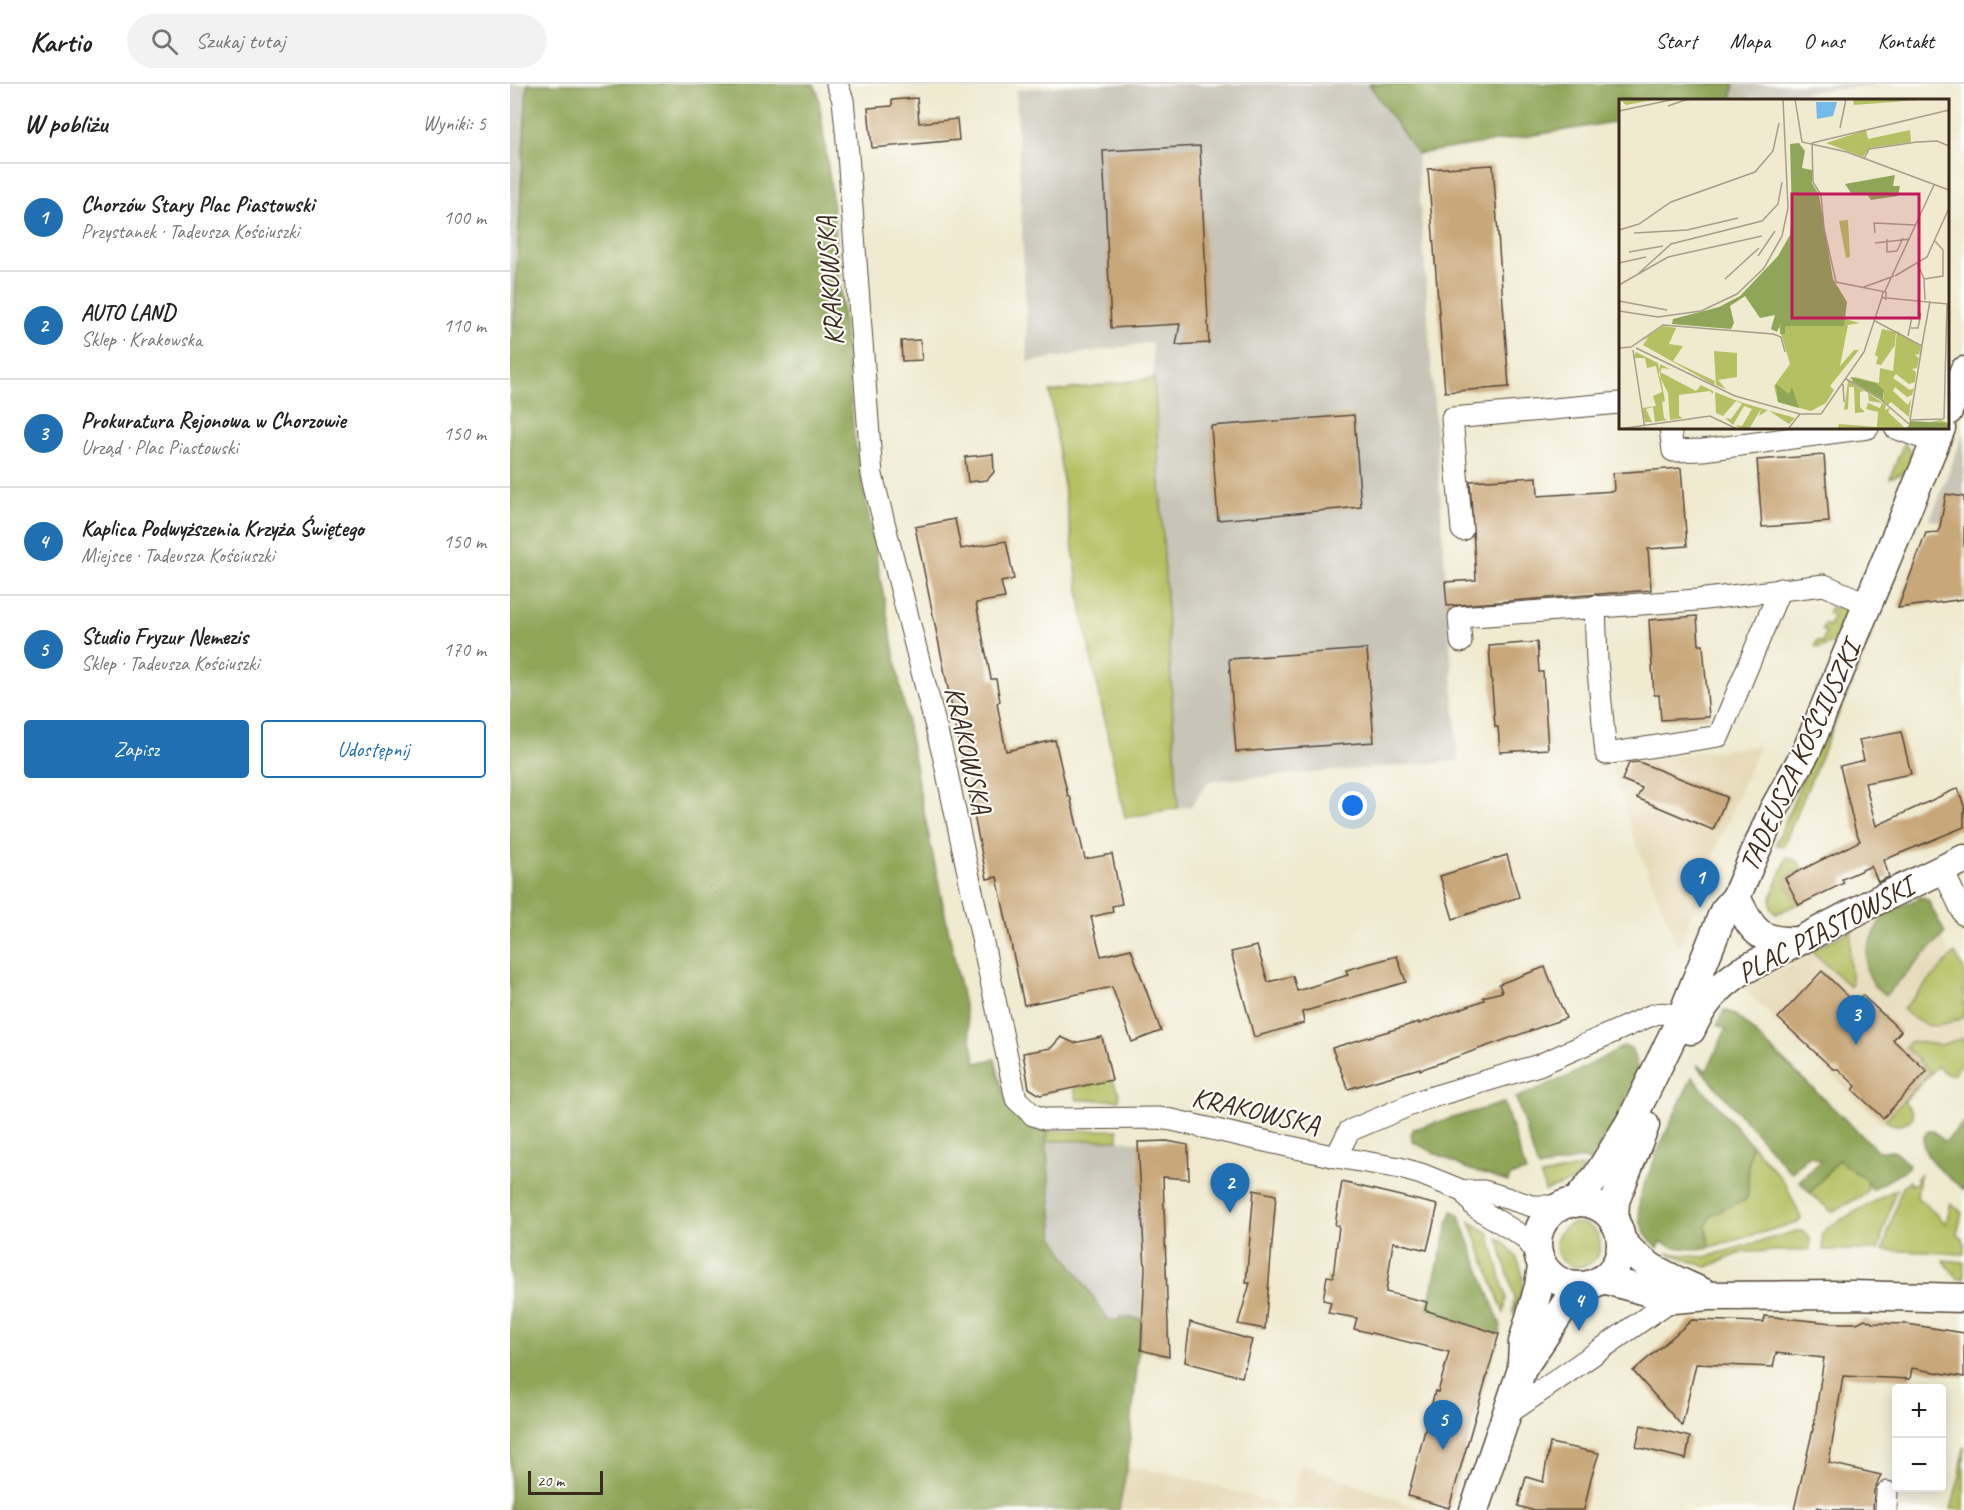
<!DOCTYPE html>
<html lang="pl">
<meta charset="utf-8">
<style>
:root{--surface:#fff;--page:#f2f2f2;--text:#222;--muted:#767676;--line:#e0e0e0;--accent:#1f6fb2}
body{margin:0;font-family:Caveat,sans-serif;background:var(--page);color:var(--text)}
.controls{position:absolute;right:18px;bottom:18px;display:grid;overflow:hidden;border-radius:6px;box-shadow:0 3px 15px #0003}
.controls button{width:54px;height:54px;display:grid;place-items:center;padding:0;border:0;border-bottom:2px solid var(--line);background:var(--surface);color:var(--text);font:30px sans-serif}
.scale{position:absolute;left:18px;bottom:15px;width:75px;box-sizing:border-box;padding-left:6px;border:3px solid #3b2a1e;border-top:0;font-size:16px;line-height:21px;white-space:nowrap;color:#3b2a1e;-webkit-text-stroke:4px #fdfcf7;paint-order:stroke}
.you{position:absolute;left:843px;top:722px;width:21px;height:21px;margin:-15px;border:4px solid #fff;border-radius:50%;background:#1a73e8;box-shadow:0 0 0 9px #1a73e833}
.badge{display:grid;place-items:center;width:39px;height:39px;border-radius:50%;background:var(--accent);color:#fff;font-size:20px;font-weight:700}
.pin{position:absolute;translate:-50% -50px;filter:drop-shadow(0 2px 3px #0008)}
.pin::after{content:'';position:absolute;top:32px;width:21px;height:18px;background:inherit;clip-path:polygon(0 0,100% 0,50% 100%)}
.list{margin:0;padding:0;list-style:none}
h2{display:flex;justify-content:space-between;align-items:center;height:78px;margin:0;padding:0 24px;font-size:26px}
h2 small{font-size:20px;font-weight:400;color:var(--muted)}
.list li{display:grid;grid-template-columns:39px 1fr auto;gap:18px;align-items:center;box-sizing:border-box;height:108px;padding:0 24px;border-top:2px solid var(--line)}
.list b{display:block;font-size:22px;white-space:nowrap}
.list p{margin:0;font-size:20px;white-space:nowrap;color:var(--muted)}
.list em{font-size:20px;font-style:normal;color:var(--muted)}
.actions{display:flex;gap:12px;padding:18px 24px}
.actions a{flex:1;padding:14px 0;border:2px solid var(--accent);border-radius:6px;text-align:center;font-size:21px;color:var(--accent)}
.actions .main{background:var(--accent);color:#fff}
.icon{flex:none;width:33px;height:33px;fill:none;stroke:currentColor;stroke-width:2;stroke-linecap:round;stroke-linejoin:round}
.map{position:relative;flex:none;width:1454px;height:1426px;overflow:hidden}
header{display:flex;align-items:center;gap:36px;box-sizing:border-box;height:84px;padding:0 30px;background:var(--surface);border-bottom:2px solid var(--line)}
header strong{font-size:28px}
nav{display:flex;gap:33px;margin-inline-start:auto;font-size:21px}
.search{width:420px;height:54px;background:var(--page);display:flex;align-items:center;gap:15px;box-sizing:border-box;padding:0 21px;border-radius:33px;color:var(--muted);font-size:22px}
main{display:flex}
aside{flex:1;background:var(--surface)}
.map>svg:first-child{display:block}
</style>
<header>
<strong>Kartio</strong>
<div class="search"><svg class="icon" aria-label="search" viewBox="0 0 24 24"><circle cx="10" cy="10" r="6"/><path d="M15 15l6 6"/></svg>Szukaj tutaj</div>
<nav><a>Start</a><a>Mapa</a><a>O nas</a><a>Kontakt</a></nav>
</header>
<main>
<aside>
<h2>W pobliżu<small>Wyniki: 5</small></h2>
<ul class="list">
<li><span class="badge">1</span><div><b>Chorzów Stary Plac Piastowski</b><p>Przystanek · Tadeusza Kościuszki</p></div><em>100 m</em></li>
<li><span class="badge">2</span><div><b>AUTO LAND</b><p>Sklep · Krakowska</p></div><em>110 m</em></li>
<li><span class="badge">3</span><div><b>Prokuratura Rejonowa w Chorzowie</b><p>Urząd · Plac Piastowski</p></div><em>150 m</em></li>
<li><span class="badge">4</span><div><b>Kaplica Podwyższenia Krzyża Świętego</b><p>Miejsce · Tadeusza Kościuszki</p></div><em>150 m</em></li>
<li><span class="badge">5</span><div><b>Studio Fryzur Nemezis</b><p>Sklep · Tadeusza Kościuszki</p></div><em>170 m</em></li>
</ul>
<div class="actions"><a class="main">Zapisz</a><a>Udostępnij</a></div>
</aside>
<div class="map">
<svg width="1454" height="1426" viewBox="0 0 1454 1426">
<rect width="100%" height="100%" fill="#fdfcf7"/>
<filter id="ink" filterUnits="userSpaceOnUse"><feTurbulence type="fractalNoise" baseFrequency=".0167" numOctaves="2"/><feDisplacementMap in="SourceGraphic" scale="12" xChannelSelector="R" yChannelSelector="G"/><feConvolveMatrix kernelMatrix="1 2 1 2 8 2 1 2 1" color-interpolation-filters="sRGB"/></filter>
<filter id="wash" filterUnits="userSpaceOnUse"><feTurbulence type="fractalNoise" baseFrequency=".008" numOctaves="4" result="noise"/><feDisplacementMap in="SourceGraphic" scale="24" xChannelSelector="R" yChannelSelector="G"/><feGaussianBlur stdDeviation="1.35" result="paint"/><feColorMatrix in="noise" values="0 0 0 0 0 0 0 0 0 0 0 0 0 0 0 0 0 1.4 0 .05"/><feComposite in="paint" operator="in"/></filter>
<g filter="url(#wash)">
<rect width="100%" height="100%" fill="#efead0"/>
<g fill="#e7daba">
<path d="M1249,662L1206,765L1169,865L1123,751L1101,681L1171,670Z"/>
<path d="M1413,815L1454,899V959L1372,1040L1233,904Z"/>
<path d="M792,1380L913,1426H609L617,1383L659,1389L780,1423Z"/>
</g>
<g fill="#c8c4b8">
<path d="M0,0H17L4,235L0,263Z"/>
<path d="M574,0H859L907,70L948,677L699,697L681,722L668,724L642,258L518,278L506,6Z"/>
<path d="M1224,0H1366V1L1221,16Z"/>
<path d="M1454,349V440L1420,436Z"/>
<path d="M608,1056L628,1058L634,1167L632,1168V1235L610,1233V1236H598L543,1154L536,1057Z"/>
</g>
<g fill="#b4c062" stroke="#787540" stroke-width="1.5">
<path d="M644,294L668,724L615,734L573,533L540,308Z"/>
<path d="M1394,359L1403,370L1407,384L1380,394Z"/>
<path d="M1329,518L1339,533L1338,552L1310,564L1305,562L1307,557L1312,558L1316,548L1312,546L1314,540L1319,542L1323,531L1318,529L1321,523L1326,525Z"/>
<path d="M1356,542L1364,545L1273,763L1266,760Z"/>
<path d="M1277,773L1289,778L1292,785L1275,794L1288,820L1266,830L1261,824V814Z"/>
<path d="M1342,846L1339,871L1342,899L1340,903L1301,866Z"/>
<path d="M1445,869L1454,886V931L1449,936L1446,935L1445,937C1422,947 1409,941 1393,925Z"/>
<path d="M1454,954V973L1444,990H1436L1427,982L1394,1017L1402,1027L1403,1033C1395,1042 1386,1044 1376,1037L1375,1036L1420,988L1395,963L1401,957L1430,961Z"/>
<path d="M602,996L609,1009V1016H567L564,1004Z"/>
<path d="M608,1046V1056L536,1057L539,1047Z"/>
<path d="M1241,1060L1275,1099L1291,1134L1287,1139L1200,1163C1199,1157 1196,1150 1196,1144C1196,1127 1221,1121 1234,1117C1240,1099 1238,1079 1241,1060Z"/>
<path d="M1328,1076L1357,1097L1358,1105L1355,1110L1322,1128L1300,1109Z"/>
<path d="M1071,1083L1075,1084L1063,1097L1035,1107L1031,1092Z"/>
<path d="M1410,1091L1407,1113L1436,1139L1441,1119L1452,1129L1447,1150L1454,1156V1170L1373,1166L1392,1102L1399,1097L1401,1101L1408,1098L1406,1094Z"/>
<path d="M1386,1105L1368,1166H1313L1312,1150L1318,1143Z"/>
<path d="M960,1138L979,1149L996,1213L994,1230Z"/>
<circle cx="1068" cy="1161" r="22"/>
<path d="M1287,1147H1293L1300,1153V1166L1234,1168L1197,1183L1157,1169L1195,1173Z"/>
<path d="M988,1154C1002,1164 1013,1180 1013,1199C1012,1209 1006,1221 1003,1231L1004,1212Z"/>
<path d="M1433,1176L1454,1178V1195L1447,1194Z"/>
<path d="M1454,1362V1426L1441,1425L1450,1391Z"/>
</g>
<g fill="#8fa658" stroke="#65683b" stroke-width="1.5">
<path d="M17,0H304L308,10L321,104L344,352L412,719L466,979L485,975C494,1011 496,1041 539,1047L536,1057L544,1154L598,1236H610V1233L632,1235L617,1383L609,1426H0V263L4,235Z"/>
<path d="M859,0H1224L1221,16H1110V37L907,70Z"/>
<path d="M1411,813L1418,816L1435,849L1376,911L1364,902L1356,884L1357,867L1360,859L1372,833L1377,829Z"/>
<path d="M1214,926L1225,930L1368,1067H1384L1399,1081L1396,1086L1362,1106L1357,1097L1328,1076L1300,1109L1289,1097L1311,1077L1300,1071L1281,1089L1187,981L1197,986L1216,945L1207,941Z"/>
<path d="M1114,962L1121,964L1128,984L1111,1028L1079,1078L1073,1074L1028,1085L1006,1014L1061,991Z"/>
<path d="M1182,993L1241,1060L1238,1084V1112L1234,1117L1221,1121L1201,1132L1196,1142L1200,1163C1185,1167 1165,1165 1151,1158L1148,1164C1136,1154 1128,1139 1129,1123C1129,1110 1135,1099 1140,1087C1152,1055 1167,1024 1182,993Z"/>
<path d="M994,1019L1016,1088L1000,1092L998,1098L955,1084L903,1058L901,1051L903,1045Z"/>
<path d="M1454,1038V1106C1440,1094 1399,1066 1418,1047H1423L1435,1058Z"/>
<path d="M942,1126L949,1131L991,1242L989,1250L916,1227Z"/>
</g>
<g id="blocks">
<g fill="#c8a779">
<path d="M407,14L409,39L447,35L449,56L362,64L358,24L382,22V16Z"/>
<path d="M690,62L699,259L666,261L670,240L601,244L593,67Z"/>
<path d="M983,81L999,303L935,308L918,85Z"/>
<path d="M410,256L412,276L392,277L391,257Z"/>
<path d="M844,331L851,423L708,436L701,342Z"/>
<path d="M483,370L484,388L477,396L458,398L455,373Z"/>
<path d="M1314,371L1319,438L1252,443L1247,376Z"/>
<path d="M1171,384L1177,462L1138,465L1141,506L937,522L935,498L966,496L960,397L1027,393L1028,412L1104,407L1103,389Z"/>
<path d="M1436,410L1454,413V515L1388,524L1416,449L1429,448Z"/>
<path d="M445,435L451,465L496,457L504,495L491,498L495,514L466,519L481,595H486L490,617L487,619L496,667L545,656L558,712H560L575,775L602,770L612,820L602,822L603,828L581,833L591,872L621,865L651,947L622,958L602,903L514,921L487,793L477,795L405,443Z"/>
<path d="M1187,532L1189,561H1193L1199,633L1151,636L1149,611H1144L1139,536Z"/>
<path d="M1027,558L1029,588H1033L1038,665L990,668L988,643H985L979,562Z"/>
<path d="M857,565L864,658L726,668L719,575Z"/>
<path d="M1391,648L1401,690L1355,699L1366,742L1448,704L1454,722V743L1374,776L1379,793L1368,798L1361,782L1332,795L1334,799L1289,821L1275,794L1350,757L1345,745L1330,682L1354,676L1349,656Z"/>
<path d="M1129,678L1217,713L1203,746L1127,714L1132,704L1112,696L1119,679Z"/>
<path d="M997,771L1009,813L943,835L930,792Z"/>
<path d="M747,862L758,898L783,892L787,907L838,891L836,886L887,872L896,898L792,928L794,939L744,953L721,868Z"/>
<path d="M1035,883L1056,934L910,986V984L838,1005L822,964L909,938V940L974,916L973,913L992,908L989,900Z"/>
<path d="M1312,887L1345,919L1352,911L1391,947L1383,956L1417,987L1373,1034L1343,1006L1346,1002L1328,985H1323L1268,934Z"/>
<path d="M551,953L564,959L592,953L602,996L530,1011L519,1004L513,969L541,964Z"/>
<path d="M657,1057L678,1061L679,1095L653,1093L659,1273L631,1266L635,1184L628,1058Z"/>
<path d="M832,1098L928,1121L917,1166L883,1158L876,1208L917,1218L915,1226L989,1250L939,1424L898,1412L925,1307L928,1308L939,1268L844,1245L847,1234L818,1229L821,1218L813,1216L817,1192L823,1193L829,1142L825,1141Z"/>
<path d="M744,1106L766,1111L755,1245L728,1240L740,1199H736Z"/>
<path d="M1254,1232L1322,1239H1347L1355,1235L1363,1239L1397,1240L1454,1249V1293L1402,1284L1400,1295L1333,1292L1319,1379L1371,1391L1364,1407L1363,1426H1319L1308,1423L1305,1426H1284L1304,1341L1314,1274L1266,1269L1263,1283L1186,1280L1172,1342L1123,1287L1182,1236L1254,1238Z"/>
<path d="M680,1238L742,1256L732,1293L675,1278Z"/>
<path d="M1131,1341L1180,1353L1176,1375L1126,1363Z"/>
<path d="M1040,1359L1089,1369L1081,1394L1074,1426H1021L1008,1422L1016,1393L1033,1398Z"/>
</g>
</g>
</g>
<g filter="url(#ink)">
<use href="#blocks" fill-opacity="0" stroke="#564739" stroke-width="1.5"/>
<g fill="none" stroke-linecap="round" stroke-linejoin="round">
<g stroke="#564739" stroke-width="23">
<g id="street">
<path d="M327,0L333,16L337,57L362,391L434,675L506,1015L523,1031L535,1035L648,1034L662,1036L826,1073L890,1084L911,1090L953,1107H974L1022,1122H1050"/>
<path d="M1160,344L1163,367L1193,366L1358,344"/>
<path d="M1385,344L1425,359"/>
<path d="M952,446L942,334L1110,319"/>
<path d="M1085,522L1087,577L1096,670L1209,652L1270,505"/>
<path d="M951,558L949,533L1187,516L1314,501L1358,520"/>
<path d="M1430,785L1435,791L1454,831"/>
<path d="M826,1073L839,1047L912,1016L1029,981L1142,931C1156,926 1172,932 1176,948"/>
<path d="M953,1107L965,1123L1014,1153L1027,1169"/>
<path d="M995,1332L1163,1215"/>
<path d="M1376,1426L1377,1408"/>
</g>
</g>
<g stroke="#564739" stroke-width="31">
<g id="secondary">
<path d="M1438,327L1454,287"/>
<path d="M1226,813C1242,847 1249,859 1289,857"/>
<path d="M1181,946C1193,919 1207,904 1230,888L1366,817L1454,775"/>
<circle cx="1069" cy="1160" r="42"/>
<path d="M1065,1119L1087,1092L1122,1035L1170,937L1214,827L1226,813L1264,725L1297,666L1431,344"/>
<path d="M1104,1137L1105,1117L1135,1041"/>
<path d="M1112,1157C1133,1185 1165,1195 1196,1210"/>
<path d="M1094,1195L1163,1215L1200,1212L1342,1211L1454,1214"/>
<path d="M1012,1280L1013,1258L1029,1202L1032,1182"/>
<path d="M964,1426L1012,1285L1067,1203"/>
</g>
</g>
<use href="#street" stroke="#fff" stroke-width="21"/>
<use href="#secondary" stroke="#fff" stroke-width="28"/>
</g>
</g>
<g text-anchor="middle" stroke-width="4.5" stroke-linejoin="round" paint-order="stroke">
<g font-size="28" fill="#3b2a1e" stroke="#fdfcf7">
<text transform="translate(319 197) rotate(-94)" y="10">KRAKOWSKA</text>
<text transform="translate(459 666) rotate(77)" y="10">KRAKOWSKA</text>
<text transform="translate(1289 672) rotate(-65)" y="10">TADEUSZA KOŚCIUSZKI</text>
<text transform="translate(1315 845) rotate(-28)" y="10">PLAC PIASTOWSKI</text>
<text transform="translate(746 1026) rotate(13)" y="10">KRAKOWSKA</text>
</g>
</g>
<g transform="translate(1109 15)">
<rect width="330" height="330" fill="#efead0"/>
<path d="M0,0H39L7,6ZM234,0H300V1L235,6ZM247,31L249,40L291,31L292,43L251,49L244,58L207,44ZM229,121L231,158L227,159L220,122ZM226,220L241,224L229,226L221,267L235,251H240L211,287L215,291L207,304L192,312L159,303L155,287L171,265L159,225L163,223L166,235L167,227H224ZM44,227L65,230L57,229L50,245L64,247L54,262L96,282L95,286L24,246L29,239L22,242ZM263,230L277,233L276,246L262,266L257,265L259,258L256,256ZM278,232L302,248L300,255L296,256L300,259L298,269L293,270L297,273L296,283L290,285L277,275L274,279L291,291L295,289L293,296L288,298L276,288L274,292L289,306L292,300L290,318L272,303L269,306L230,281L236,278L260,284L261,269L274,272ZM232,278L257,284L265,291V299L231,281ZM95,252L118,254V278L99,281L107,290L97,286ZM17,253L39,264L46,302L43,303L45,319L48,321L36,323L34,308L27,310L33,323H26L23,309L37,307L34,297L43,293L37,267L28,269L26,259H15ZM41,265L51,270L43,269L41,273L77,292L82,286L94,292V295L91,292L60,296V317L64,319L51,321L49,294L40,276ZM229,282L245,292L241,293V308L246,313L236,314L235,288H230L229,310L225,311ZM96,293L121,303L176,319L170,325L149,311L140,317L142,310L130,330H122L116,326L123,327L133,310L125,307L114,326L106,319L112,320L123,305L117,302L104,317L97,314ZM249,294L267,306L266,311L271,309L269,313L286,329L321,321L330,324V330H213L219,329L220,325L258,328L259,313L247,310L249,304L261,309L263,304L250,302Z" fill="#b4c062" fill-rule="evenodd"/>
<path d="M180,44L186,52L183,69L193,71V84L200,96L214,180L228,203L225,227H167L166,235H161L162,223L158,233L152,230L156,216L141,219L126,197L111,207L115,224L112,230L53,225L54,220L100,208L121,197L159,157L171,136L173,115L171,45ZM276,76L274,87H281L279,97L252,101L247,94H232L226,85ZM232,278L257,284L265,291L264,300L234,283ZM157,285L170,295L173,288L180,309L159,303ZM291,322L327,324L329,328L283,330L289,328Z" fill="#8fa658"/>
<path d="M197,3H218L214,17L198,20Z" fill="#74baeb"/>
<path fill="none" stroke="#a79d89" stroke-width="1.5" d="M176,0L183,43L228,53L330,91M49,7L69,0M0,12L56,0M221,29L227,0M193,44L194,83L202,96L205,129L217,183L267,193V200L263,198L264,193M193,44L330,11M245,60L250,50L298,43L318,42L330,47M0,131L20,125L52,103L136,73L154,52L160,24M15,134L68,131L119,119M256,134L255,124L297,126M268,140V153L278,152L284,139M256,144L291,140M10,153L44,147M139,157L156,132M298,163L305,180L306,201M0,164L27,158M20,174L52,145L143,122L159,105L163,83M276,177L308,158L330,109M106,180L140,149M305,180L324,177V151L316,142M0,186L49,158L143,137M245,188L275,177M266,192L315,86M268,199L329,205M0,202L48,211M0,212L39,218L82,212L118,195L145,169L163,137L169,109L164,0M256,222L303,247L291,321L325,320M292,229H299L302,214M289,237L293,218M0,249L12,248L44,226L154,235L162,238L166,253M17,249L116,297L181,315H202L245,253L263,198M14,251L26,330M301,257L311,202M227,280L260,299L290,325M224,285L225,303M325,320L328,205M0,330L91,317L118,330M169,330L181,315"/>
<path fill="#c2185b" fill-opacity="0.15" stroke="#c2185b" stroke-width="3" d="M173,95H300V219H173Z"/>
<rect width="330" height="330" fill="none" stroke="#3b2a1e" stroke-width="3"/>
</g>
</svg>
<div class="controls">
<button>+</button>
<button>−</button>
</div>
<div class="scale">20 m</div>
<div class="you"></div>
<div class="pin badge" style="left:1190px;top:824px">1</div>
<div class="pin badge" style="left:720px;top:1129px">2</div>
<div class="pin badge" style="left:1346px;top:961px">3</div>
<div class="pin badge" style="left:1069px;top:1247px">4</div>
<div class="pin badge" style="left:933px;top:1366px">5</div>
</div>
</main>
